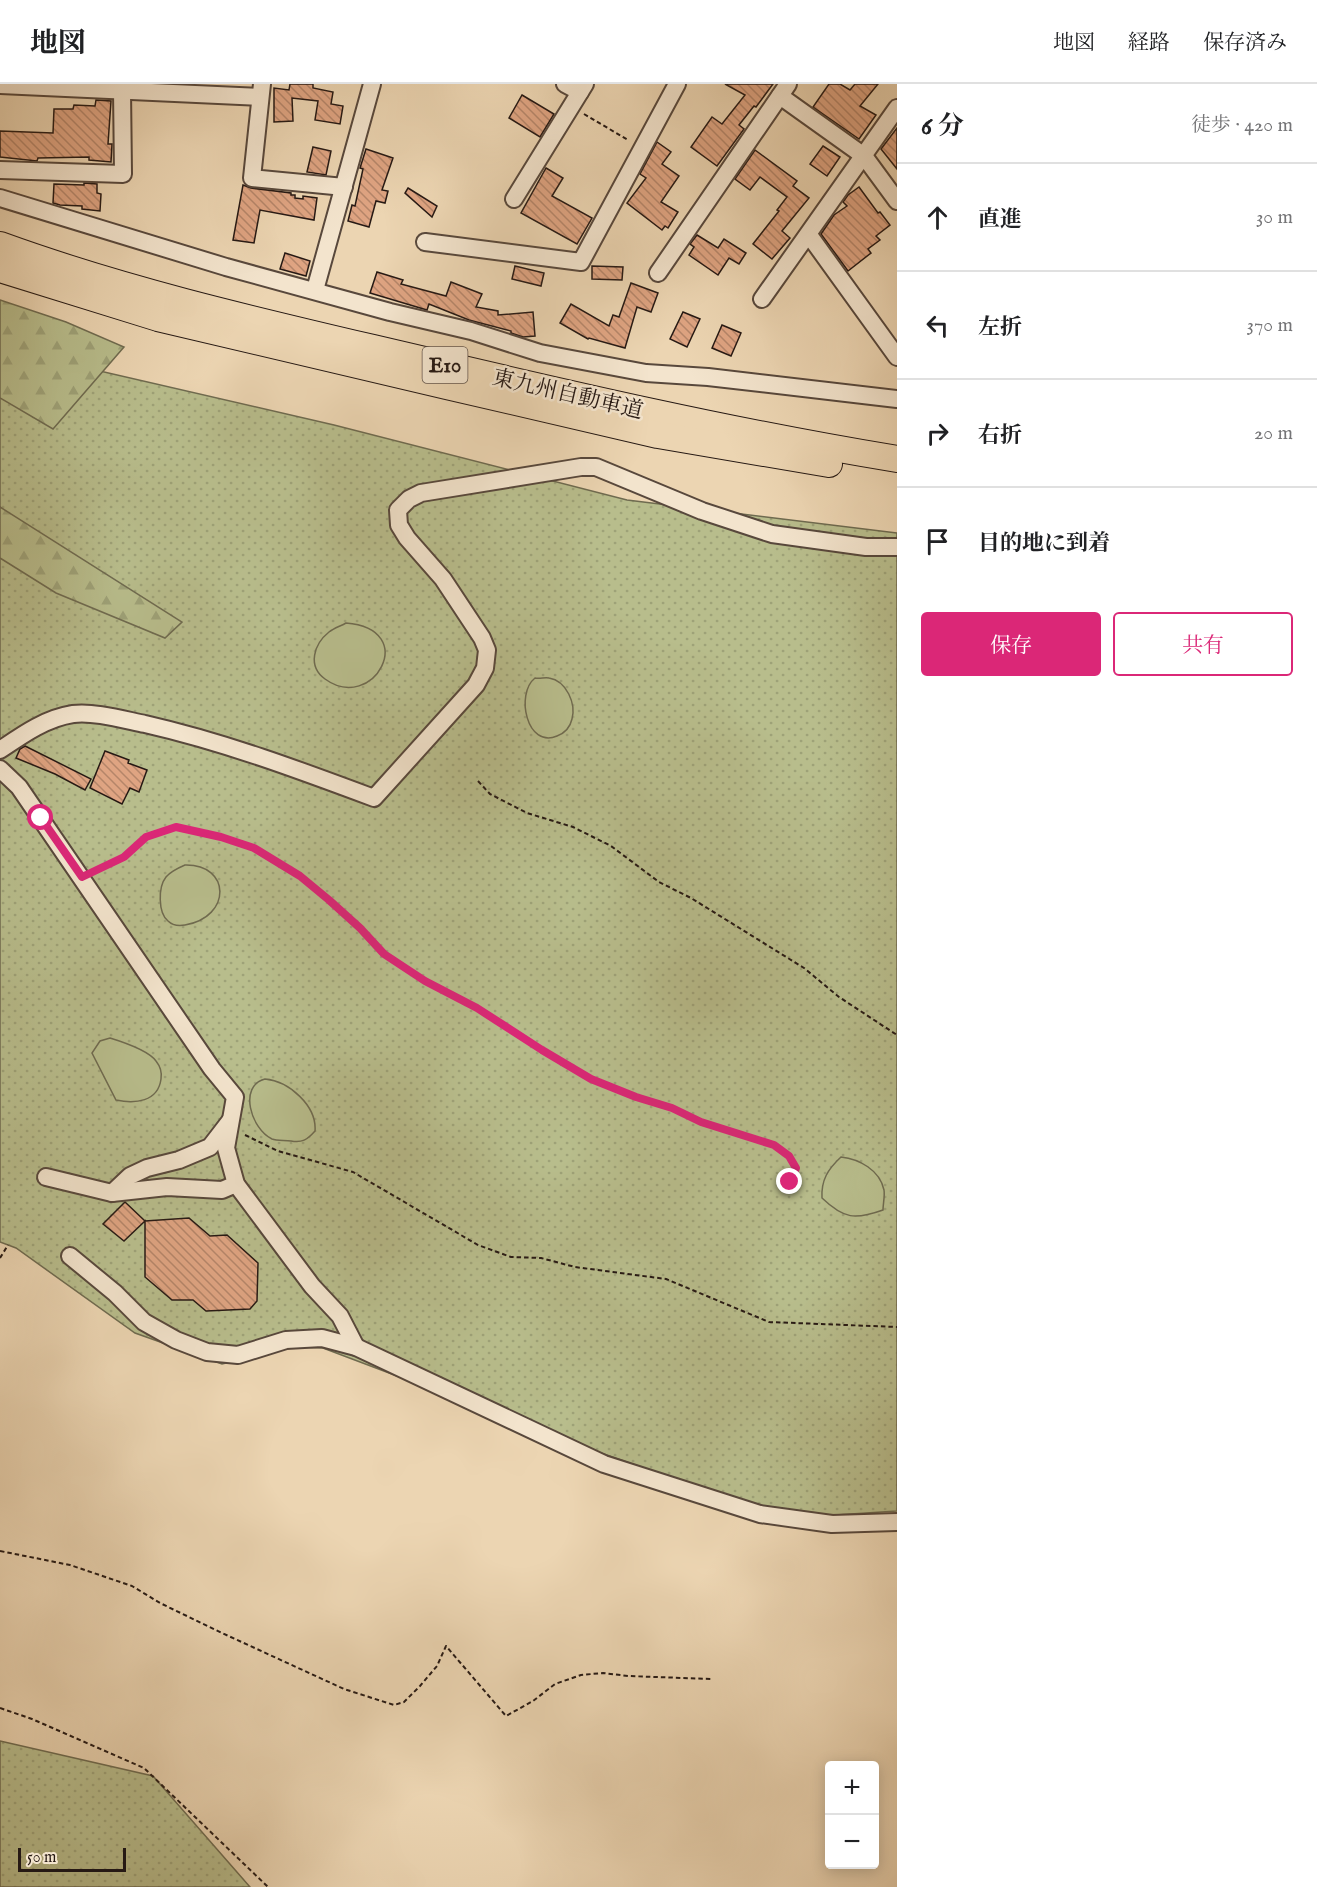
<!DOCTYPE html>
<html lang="ja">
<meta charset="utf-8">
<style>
:root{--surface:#fff;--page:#f6f6f6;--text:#202124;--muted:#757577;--line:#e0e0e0;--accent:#db2777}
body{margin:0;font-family:"IM FELL English","Noto Serif JP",serif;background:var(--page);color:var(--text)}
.controls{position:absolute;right:18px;bottom:18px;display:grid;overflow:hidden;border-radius:6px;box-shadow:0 3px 15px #0003}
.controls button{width:54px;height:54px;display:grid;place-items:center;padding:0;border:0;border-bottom:2px solid var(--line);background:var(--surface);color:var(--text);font:30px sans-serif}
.scale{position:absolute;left:18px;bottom:15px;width:108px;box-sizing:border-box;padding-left:6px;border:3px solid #261914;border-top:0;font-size:16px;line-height:21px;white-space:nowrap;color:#261914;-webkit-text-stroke:4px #f3e4cd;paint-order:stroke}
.stop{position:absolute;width:18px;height:18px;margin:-14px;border:4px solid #db2777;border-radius:50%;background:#fff}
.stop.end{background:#db2777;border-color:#fff;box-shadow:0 2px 6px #0008}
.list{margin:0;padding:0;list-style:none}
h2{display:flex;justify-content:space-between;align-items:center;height:78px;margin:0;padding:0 24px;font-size:26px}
h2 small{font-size:20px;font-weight:400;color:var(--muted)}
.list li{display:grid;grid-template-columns:39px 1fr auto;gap:18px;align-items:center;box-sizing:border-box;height:108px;padding:0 24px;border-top:2px solid var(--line)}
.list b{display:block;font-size:22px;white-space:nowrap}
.list em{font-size:20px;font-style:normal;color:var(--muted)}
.actions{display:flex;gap:12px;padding:18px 24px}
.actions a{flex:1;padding:14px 0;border:2px solid var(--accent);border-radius:6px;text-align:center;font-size:21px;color:var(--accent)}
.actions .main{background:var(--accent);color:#fff}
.icon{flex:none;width:33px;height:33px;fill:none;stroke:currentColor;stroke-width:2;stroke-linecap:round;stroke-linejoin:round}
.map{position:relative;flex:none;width:897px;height:1803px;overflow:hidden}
header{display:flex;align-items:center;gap:36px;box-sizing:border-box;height:84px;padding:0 30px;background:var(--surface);border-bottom:2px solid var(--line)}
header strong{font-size:28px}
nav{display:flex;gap:33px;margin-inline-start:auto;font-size:21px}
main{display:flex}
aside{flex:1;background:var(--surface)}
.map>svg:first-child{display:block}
</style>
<header>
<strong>地図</strong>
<nav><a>地図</a><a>経路</a><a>保存済み</a></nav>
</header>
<main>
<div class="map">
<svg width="897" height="1803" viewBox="0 0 897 1803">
<defs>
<pattern id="grass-dots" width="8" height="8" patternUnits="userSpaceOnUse" patternTransform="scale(1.5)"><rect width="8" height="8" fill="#b8bd8c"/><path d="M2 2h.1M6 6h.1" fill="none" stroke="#9ea278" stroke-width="1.8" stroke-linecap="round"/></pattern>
<pattern id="forest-firs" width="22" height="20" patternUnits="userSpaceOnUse" patternTransform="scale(1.5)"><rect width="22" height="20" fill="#b8bd8c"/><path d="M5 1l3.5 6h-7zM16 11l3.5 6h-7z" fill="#9ea278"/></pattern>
<pattern id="building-back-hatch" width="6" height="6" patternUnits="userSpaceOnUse" patternTransform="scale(1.5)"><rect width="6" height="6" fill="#dfa482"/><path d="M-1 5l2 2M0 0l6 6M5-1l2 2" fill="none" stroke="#b58569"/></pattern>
</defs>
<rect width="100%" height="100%" fill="#ecd5b2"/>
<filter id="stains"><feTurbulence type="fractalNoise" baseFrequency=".00333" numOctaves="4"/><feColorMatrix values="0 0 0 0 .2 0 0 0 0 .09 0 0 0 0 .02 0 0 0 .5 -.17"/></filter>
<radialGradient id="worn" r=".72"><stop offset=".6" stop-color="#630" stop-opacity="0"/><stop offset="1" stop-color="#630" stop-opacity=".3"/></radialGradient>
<g fill="url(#grass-dots)" stroke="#6f6b50" stroke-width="1.5">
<path d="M0,264L334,341L627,416L897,449V1427L820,1432L761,1425L601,1369L323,1264L295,1263L222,1280L135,1249L16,1164L0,1158Z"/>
<path d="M0,1657L153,1692L250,1803H0Z"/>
</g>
<g fill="url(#forest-firs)" stroke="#6f6b50" stroke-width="1.5">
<path d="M0,216L66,238L124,263L53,345L0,314Z"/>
<path d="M0,423L182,538L165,554L56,509L0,474Z"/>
</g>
<g fill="#b8bd8c" stroke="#6f6b50" stroke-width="1.5">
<path d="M346,539C421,545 373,630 325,595C307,582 314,560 329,548C334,544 341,542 346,539Z"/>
<path d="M535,594C540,595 545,593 549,594C567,597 576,620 572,635C570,644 565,649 557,652C527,665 515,610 535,594Z"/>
<path d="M185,781C231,780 232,833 185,841C179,842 173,842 168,837C158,829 158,803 166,793C171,787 178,784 185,781Z"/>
<path d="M110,954C123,958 148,966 156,977C160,982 162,989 161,995C158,1018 135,1020 116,1016L92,969L100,957Z"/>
<path d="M265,995C289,997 317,1022 315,1047C307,1056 302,1059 291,1057C285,1056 277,1057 272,1055C251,1045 238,1002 265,995Z"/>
<path d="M841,1073C859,1075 880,1086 884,1106C885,1112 883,1120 883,1126C855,1136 844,1135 822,1114C821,1096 828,1085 841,1073Z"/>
</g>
<g fill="url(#building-back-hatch)" stroke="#261914" stroke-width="1.5">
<path d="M290,0H313V4L333,8L331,20L343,22L340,40L315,36L318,17L292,14L293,37L274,38V4L289,6Z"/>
<path d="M725,0H773L756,23L754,22L739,41L744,45L717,82L691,63L712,33L722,40L745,11Z"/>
<path d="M829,0H840L850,6L855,0H878L860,22L876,31L859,55L813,23Z"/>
<path d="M522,11L554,30L540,53L509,34Z"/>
<path d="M96,16L111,17L108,60H112L111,78L89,76V73L38,74L37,77L0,73V47L53,49L54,25H73L74,21L95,22Z"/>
<path d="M897,44V85L881,65Z"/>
<path d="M657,58L671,68L662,80L679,92L661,118L678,128L668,144L665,142L662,146L627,119L646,94L640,90Z"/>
<path d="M823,62L840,73L827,92L810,80Z"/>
<path d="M313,63L331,67L326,91L307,88Z"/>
<path d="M366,65L393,74L382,106L388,107L385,119L376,117L369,143L348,137L352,121L355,122L363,85L360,84Z"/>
<path d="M755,66L797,97L793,102L809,114L782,147L790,154L772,175L753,160L779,127L777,126L787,113L760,93L750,106L735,95Z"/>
<path d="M546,84L563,94L552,112L592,134L577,160L521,129Z"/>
<path d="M84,99L97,100V109L101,110L100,127L82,125V122L60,121L53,119L54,100L84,101Z"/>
<path d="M243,101L251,104L291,109V111H295V114L303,115V112L317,114L314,136L260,126L254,159L233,156Z"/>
<path d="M859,103L878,129L880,128L890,141L876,152L880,156L868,165L871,169L848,187L821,150L834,131L847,122L843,118L848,111Z"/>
<path d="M408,104L437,122L432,133L405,109Z"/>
<path d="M697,151L718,164L724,155L746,169L739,180L729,174L718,191L689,171L694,163L690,160Z"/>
<path d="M285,169L310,177L306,192L280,185Z"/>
<path d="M515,182L544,189L541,202L512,195Z"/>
<path d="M592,182L623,183L622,196L592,195Z"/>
<path d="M377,188L403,196L401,200L446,212L451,198L482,210L476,223L498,227V231L533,228L535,252L523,253L511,249V247L469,236L429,220L427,226L370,209Z"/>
<path d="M631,199L658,209L651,228L637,223L625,264L589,254L588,255L560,239L571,220L609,242L613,231L619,233Z"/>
<path d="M683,228L700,235L687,263L670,255Z"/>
<path d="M722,241L741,249L731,272L712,264Z"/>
<path d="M25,662L91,695L85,706L55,690L16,674L20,665Z"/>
<path d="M105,667L129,676L128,679L147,686L139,708L130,704L122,720L90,704Z"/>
<path d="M125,1118L145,1137L189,1134L210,1152L227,1151L258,1179L257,1217L250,1225L206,1227L193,1216H172L145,1193V1137L124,1157L103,1140Z"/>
</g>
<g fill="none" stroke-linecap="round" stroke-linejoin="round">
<g stroke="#58483c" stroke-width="20">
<g id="minor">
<path d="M262,0L252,94L344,103"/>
<path d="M565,0L580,8"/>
<path d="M0,1L259,13"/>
<path d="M780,12L864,72L897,117"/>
<path d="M0,86L123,90L122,6"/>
<path d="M0,114L226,183L390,228L471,247L540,269L646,289L708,293L897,315"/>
<path d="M514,115L585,0"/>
<path d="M809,151L897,273"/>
<path d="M425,158L581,178L677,0"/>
<path d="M658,189L788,0"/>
<path d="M315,206L372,0"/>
<path d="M762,215L897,24"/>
<path d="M0,666C22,651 46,634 73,630C93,627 125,636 145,640C224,658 299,686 374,714L476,601L485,584L487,566L482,554L443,495L407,454L399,441L398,426L409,415L421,409L581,383H596L702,427L772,450L866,463H897"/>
<path d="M0,685L19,703L212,985L235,1013L226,1064L236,1100L312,1202L340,1232L356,1263"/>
<path d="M46,1093L112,1109L167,1103L222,1106L236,1100"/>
<path d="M112,1109L130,1092L147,1084L179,1076L210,1063L230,1037"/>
<path d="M70,1172L115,1209L144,1238L176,1256L207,1268L238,1271L286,1256L322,1254L356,1263L604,1380L760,1430L832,1440L897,1438"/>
</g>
</g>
<g stroke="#261914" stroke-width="28">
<g id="highway">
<path d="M0,161C132,209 271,240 407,272C569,310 732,348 897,375"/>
<path d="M0,185L158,234L447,302L658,351L829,380"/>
</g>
</g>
<g stroke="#261914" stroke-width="2" stroke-dasharray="4.5 3" stroke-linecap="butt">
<path d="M584,30L628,56"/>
<path d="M478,697L490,710L527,729L573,743L611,762L659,798L691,814L804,884L839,913L897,951"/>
<path d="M95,787L124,773L146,753L176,743L221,753L254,764L300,792L329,816L359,844L384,870L425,897L477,924L542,966L591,995L636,1013L672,1024L701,1038L774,1061L789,1072L796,1084L790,1098"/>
<path d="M245,1051L278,1067L353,1088L478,1161L511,1173L541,1174L575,1183L666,1195L769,1238L897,1243"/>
<path d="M0,1174L8,1161"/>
<path d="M0,1467L70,1481L132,1502L160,1519L222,1549L344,1605L394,1621L404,1618L420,1602L437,1582L446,1562L506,1632L533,1617L555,1600L581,1591L603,1589L628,1592L711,1595"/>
<path d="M0,1624L32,1635L144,1684L268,1803"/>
</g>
<use href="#minor" stroke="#f3e4cd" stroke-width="16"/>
<use href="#highway" stroke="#ecd5b2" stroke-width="26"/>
</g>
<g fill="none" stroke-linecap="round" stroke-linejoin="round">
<path stroke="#db2777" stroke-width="8" d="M41,734L82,793L124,773L146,753L176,743L221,753L254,764L300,792L329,816L360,844L384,870L425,897L477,924L542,966L591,995L636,1013L672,1024L701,1038L774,1061L789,1072L796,1084L790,1098"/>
</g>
<g text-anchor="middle" stroke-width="5" stroke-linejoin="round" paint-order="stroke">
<rect fill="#f3e4cd" stroke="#64564c" stroke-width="1.5" x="422.5" y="263" width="45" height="36" rx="4.5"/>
<g font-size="21" font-weight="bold" fill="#261914">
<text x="445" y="288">E10</text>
</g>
<g font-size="22" fill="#261914" stroke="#f3e4cd">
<text transform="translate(568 309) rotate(13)" y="8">東九州自動車道</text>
</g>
</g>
<rect width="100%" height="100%" filter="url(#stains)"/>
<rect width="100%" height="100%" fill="url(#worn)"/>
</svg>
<div class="controls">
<button>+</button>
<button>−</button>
</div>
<div class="scale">50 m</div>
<div class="stop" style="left:41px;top:734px"></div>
<div class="stop end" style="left:790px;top:1098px"></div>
</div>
<aside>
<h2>6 分<small>徒歩 · 420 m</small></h2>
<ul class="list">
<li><svg class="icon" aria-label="ahead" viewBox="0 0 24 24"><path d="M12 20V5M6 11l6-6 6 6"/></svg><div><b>直進</b></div><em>30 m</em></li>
<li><svg class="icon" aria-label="left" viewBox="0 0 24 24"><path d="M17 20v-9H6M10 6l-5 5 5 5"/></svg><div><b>左折</b></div><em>370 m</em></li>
<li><svg class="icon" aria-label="right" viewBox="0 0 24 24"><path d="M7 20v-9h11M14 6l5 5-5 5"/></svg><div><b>右折</b></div><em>20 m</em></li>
<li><svg class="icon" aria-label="arrive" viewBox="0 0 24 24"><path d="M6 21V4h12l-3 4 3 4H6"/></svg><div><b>目的地に到着</b></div></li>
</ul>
<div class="actions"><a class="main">保存</a><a>共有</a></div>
</aside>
</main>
